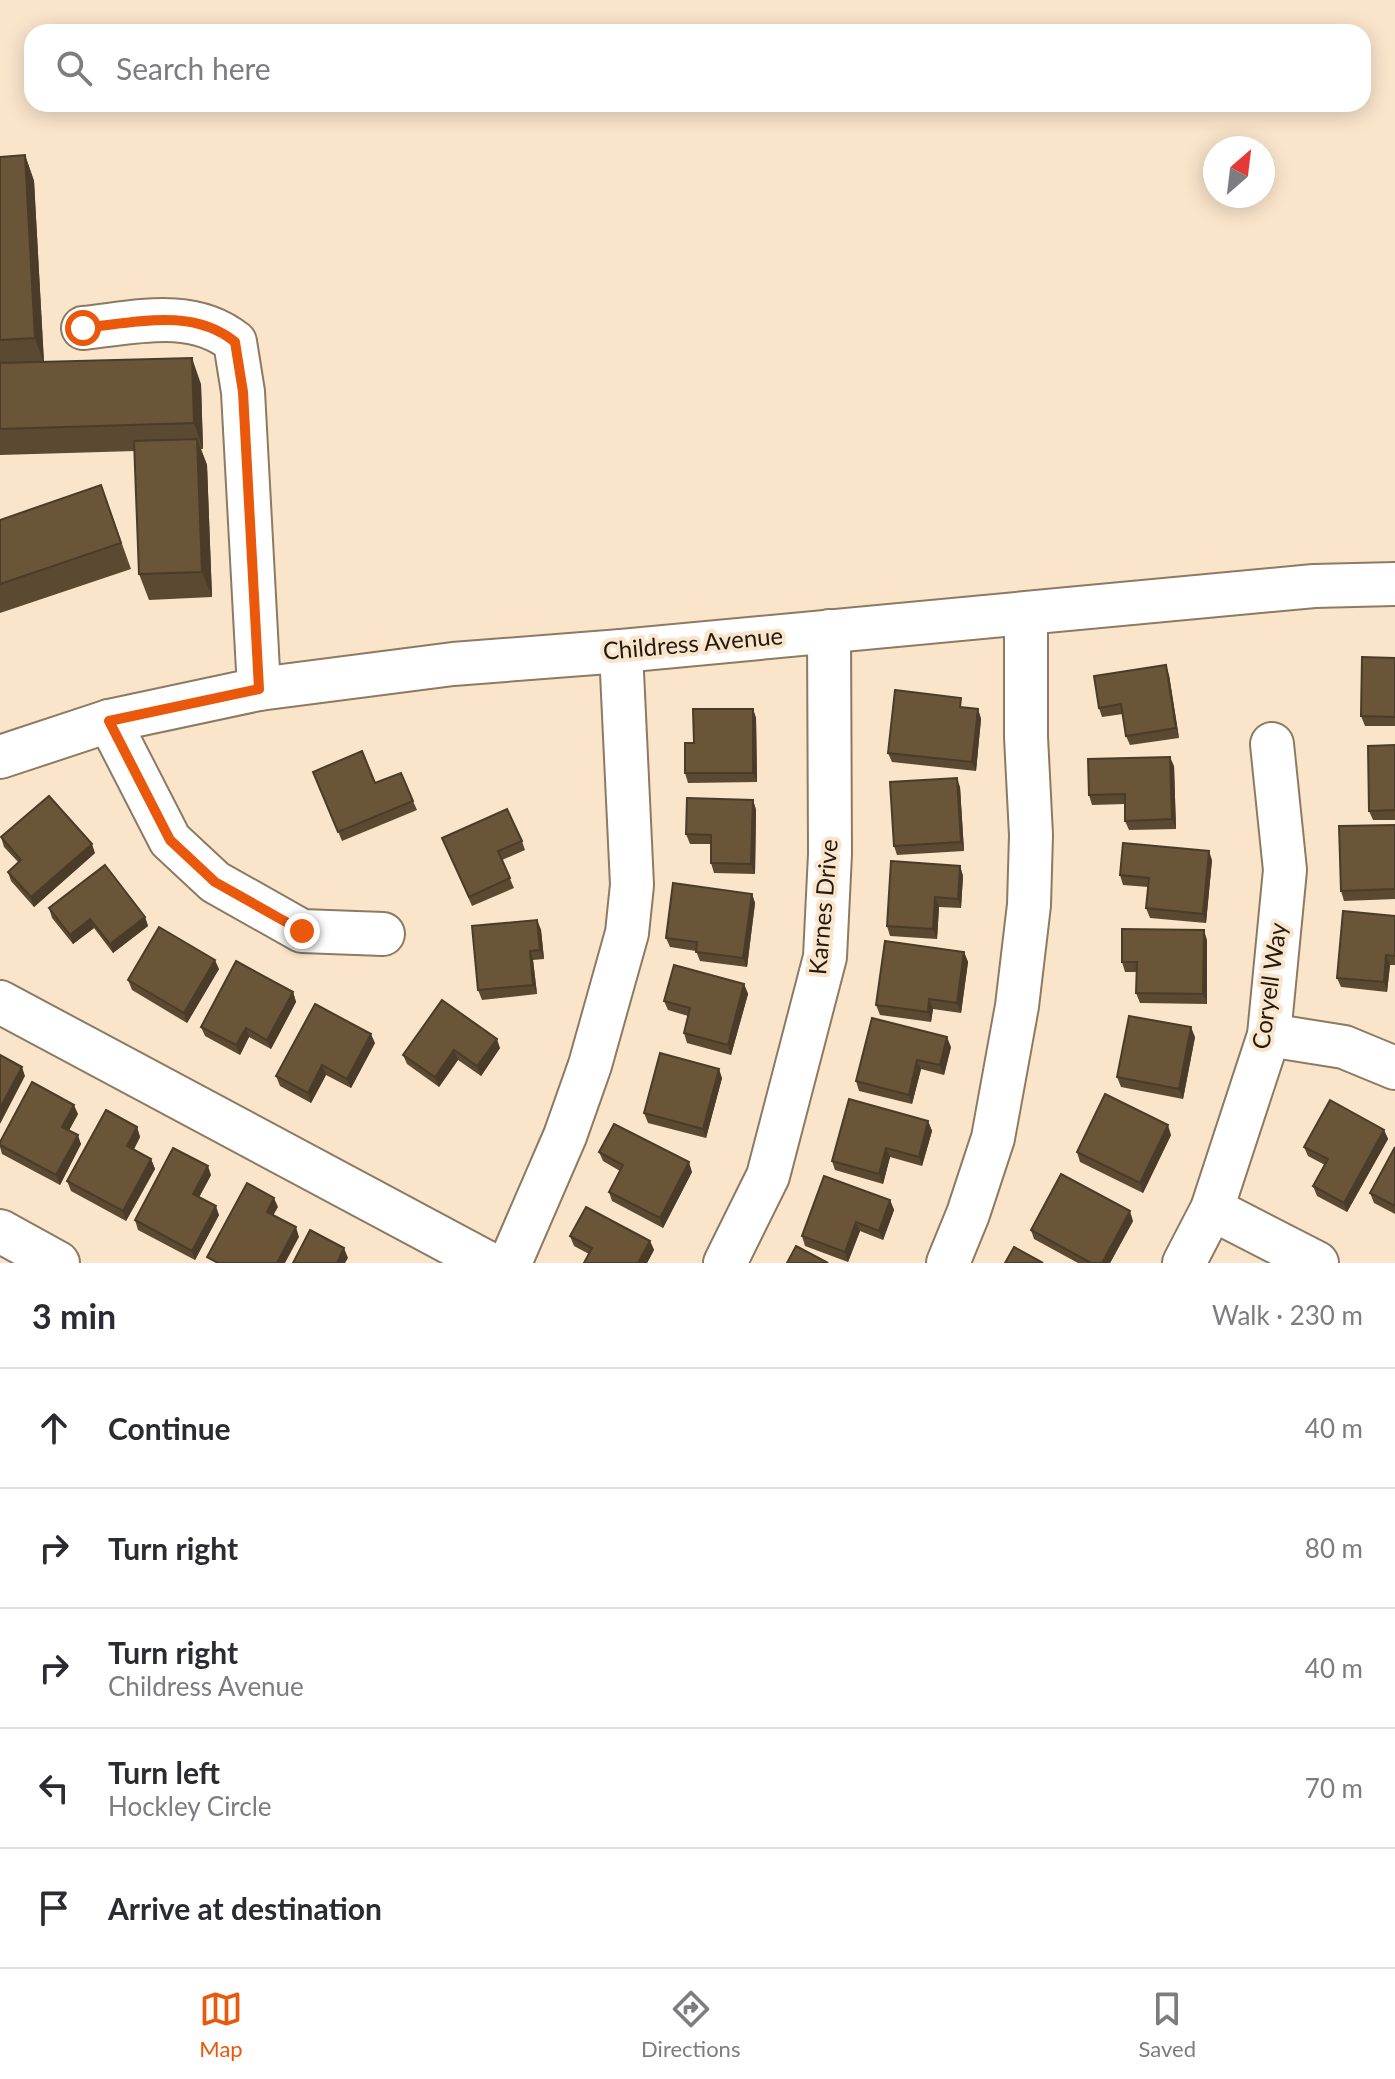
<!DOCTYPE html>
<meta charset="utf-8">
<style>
:root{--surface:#fff;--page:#f7f7f7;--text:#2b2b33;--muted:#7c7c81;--line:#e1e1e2;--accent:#ea580c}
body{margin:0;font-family:Lato,sans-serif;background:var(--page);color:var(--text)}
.compass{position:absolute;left:1203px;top:136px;width:72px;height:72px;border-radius:50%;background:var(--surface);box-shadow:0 4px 20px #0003;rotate:28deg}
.stop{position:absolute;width:24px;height:24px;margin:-18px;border:6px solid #ea580c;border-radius:50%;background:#fff}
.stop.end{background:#ea580c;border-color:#fff;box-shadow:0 2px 8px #0008}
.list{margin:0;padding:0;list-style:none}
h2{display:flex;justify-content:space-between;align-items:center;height:104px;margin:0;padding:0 32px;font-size:34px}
h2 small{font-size:26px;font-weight:400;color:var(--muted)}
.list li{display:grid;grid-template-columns:52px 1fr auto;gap:24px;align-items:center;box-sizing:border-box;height:120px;padding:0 32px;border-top:2px solid var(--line)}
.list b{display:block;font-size:30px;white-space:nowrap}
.list p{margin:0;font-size:26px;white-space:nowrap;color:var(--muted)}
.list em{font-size:26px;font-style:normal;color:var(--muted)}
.icon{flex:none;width:44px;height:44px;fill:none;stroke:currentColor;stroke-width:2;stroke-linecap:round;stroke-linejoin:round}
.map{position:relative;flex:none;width:1395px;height:1263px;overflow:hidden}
.search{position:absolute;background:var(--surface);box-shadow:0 4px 20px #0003;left:24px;right:24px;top:24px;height:88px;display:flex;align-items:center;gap:20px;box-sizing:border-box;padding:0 28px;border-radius:24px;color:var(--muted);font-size:30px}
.sheet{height:704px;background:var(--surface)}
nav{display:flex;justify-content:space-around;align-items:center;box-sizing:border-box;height:112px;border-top:2px solid var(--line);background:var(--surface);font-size:22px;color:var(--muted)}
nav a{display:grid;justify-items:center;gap:4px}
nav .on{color:var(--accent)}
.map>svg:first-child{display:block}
</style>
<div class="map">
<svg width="1395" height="1263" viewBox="0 0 1395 1263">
<rect width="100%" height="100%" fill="#fae5cb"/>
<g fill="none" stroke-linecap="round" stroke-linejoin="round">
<g stroke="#8c7a62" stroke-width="46">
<g id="minor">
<path d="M83,328C134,323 191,307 235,342L243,392L259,689"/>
<path d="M109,721L170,840L215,882L302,931L383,934"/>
<path d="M0,757L109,721L259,689L453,664L621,651L1314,586L1395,584"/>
<path d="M0,1002L488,1263"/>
<path d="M1269,1035L1344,1047L1395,1068"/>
<path d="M1212,1209L1317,1263"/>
<path d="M0,1231L58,1263"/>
<path d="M510,1263L565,1136L590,1065L627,933L632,885L621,651"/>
<path d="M725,1263L768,1176L825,957L830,854L829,631"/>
<path d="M948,1263L968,1214L993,1138L1017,1006L1029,905L1031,835L1026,737V614"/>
<path d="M1184,1263L1212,1209L1269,1035L1285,870L1272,744"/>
</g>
</g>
<use href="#minor" stroke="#fff" stroke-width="42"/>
</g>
<g fill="#5b4931">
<path d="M25,155L34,181L44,362L201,384L203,449H201L207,465L212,597L149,600L139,574L135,451L0,455V157Z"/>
<path d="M101,485L131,569L0,613V520Z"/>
<path d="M1395,658V726H1365L1361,716Z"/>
<path d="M1169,675L1179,738L1130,745L1126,736L1123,714L1102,717L1099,708Z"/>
<path d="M964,708L978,709L981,719L976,771L892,762L888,753Z"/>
<path d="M753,709L756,718L757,782L688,783L685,773L694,743Z"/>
<path d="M1395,745V820H1373L1369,811Z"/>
<path d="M1174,766L1176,829L1129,830L1125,821V804L1092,805L1089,795Z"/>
<path d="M317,781L375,783L413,801L417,810L342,841Z"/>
<path d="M960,787L964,851L897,855L894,846Z"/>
<path d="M753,800L756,810L755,874L714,873L711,863V844H690L686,834Z"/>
<path d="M1395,825V899L1344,901L1341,891Z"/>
<path d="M1,837L95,853L34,907L11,881L8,872L18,862L4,847Z"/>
<path d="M442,838L522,841L525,850L502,860L514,888L472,906Z"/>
<path d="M1212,860L1206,923L1150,918L1146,908L1148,887L1123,885L1120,875Z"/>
<path d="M960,866L963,876L961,908L939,907L937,939L890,936L887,926Z"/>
<path d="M752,894L755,903L747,967L700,961L696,951L670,947L666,938Z"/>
<path d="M49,908L145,917L148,926L113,953L94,928L73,944L52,918Z"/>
<path d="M1395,916V965H1390L1387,992L1341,987L1337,978Z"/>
<path d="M537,920L541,930L544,959L533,960L537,994L482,1000L478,990Z"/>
<path d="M1207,940V1004L1140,1003L1136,993L1137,972H1125L1122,962Z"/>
<path d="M964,952L968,962L961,1013L933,1009L931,1022L880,1015L876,1005Z"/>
<path d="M219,969L187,1023L132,990L128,980Z"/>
<path d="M744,984L748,994L731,1055L687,1043L684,1033L688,1016L668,1010L664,1001Z"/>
<path d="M293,992L296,1002L271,1049L249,1037L240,1055L205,1036L201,1027Z"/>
<path d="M1195,1037L1183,1099L1121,1087L1117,1077Z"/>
<path d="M375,1043L351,1088L326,1075L311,1103L280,1086L276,1076Z"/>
<path d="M951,1047L944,1075L921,1069L912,1104L859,1091L856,1081Z"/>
<path d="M500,1048L481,1076L458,1060L439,1087L407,1064L403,1055Z"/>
<path d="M722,1078L706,1138L648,1123L644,1113Z"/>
<path d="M78,1114L69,1130L81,1144L60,1185L2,1154L0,1147V1142Z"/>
<path d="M928,1121L932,1131L922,1166L890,1157L883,1184L835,1170L832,1161Z"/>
<path d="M137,1127L140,1137L134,1149L151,1159L155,1169L126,1221L71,1191L67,1181Z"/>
<path d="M1384,1130L1388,1139L1347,1212L1317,1196L1313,1186L1325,1165L1308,1156L1304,1147Z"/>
<path d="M1171,1135L1143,1193L1080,1162L1077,1152Z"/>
<path d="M1395,1147V1214L1374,1203L1370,1193Z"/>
<path d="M599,1152L692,1172L663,1228L612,1201L609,1192L620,1171L603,1161Z"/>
<path d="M211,1175L199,1197L219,1215L195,1260L138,1230L135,1220Z"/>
<path d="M890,1200L894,1210L883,1240L860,1231L848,1262L805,1246L802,1236Z"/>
<path d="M1133,1221L1110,1263H1078L1034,1239L1031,1230Z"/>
<path d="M570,1236L650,1241L654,1250L647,1263H584L589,1254L574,1246Z"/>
</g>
<g fill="#4a3c28">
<path d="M25,155L34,181L44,364L35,338Z"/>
<path d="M192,358L201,384L203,449L194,423Z"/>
<path d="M197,439L207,465L212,597L202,572Z"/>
<path d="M1166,665L1169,675L1179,738L1176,728Z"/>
<path d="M753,709L756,718L757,782L753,773Z"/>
<path d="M978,709L981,719L976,771L972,762Z"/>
<path d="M1170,757L1174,766L1176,829L1172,819Z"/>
<path d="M957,778L960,787L964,851L961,842Z"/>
<path d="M753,800L756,810L755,874L751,864Z"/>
<path d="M92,844L95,853L34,907L31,897Z"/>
<path d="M1209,851L1212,860L1206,923L1203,914Z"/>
<path d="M960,866L963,876L961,908L958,899Z"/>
<path d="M752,894L755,903L747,967L743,958Z"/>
<path d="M935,897L939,907L937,939L933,929Z"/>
<path d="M145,917L148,926L113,953L110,944Z"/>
<path d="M90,919L94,928L73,944L70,935Z"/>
<path d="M537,920L541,930L544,959L540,950Z"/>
<path d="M1204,930L1207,940V1004L1203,994Z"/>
<path d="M530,951L533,960L537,994L533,985Z"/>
<path d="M964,952L968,962L961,1013L957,1003Z"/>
<path d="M1386,955L1390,965L1387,992L1384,982Z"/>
<path d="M215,960L219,969L187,1023L184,1013Z"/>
<path d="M744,984L748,994L731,1055L728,1045Z"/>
<path d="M293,992L296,1002L271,1049L267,1040Z"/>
<path d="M929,999L933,1009L931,1022L928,1012Z"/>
<path d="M1191,1027L1195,1037L1183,1099L1179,1089Z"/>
<path d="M246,1028L249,1037L240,1055L236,1045Z"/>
<path d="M371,1034L375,1043L351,1088L347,1079Z"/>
<path d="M947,1037L951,1047L944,1075L940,1065Z"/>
<path d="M497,1039L500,1048L481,1076L477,1066Z"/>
<path d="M454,1050L458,1060L439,1087L435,1077Z"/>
<path d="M917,1060L921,1069L912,1104L909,1095Z"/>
<path d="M322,1065L326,1075L311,1103L308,1093Z"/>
<path d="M22,1067L25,1076L0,1124V1108Z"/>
<path d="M719,1069L722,1078L706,1138L703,1129Z"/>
<path d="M74,1105L78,1114L66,1136L62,1127Z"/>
<path d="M928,1121L932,1131L922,1166L919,1157Z"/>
<path d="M1168,1125L1171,1135L1143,1193L1140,1183Z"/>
<path d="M137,1127L140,1137L131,1155L127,1146Z"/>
<path d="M1384,1130L1388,1139L1347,1212L1344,1203Z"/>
<path d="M78,1135L81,1144L60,1185L56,1175Z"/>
<path d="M886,1148L890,1157L883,1184L879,1174Z"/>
<path d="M151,1159L155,1169L126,1221L123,1211Z"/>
<path d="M689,1162L692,1172L663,1228L660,1218Z"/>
<path d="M208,1166L211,1175L196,1203L193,1194Z"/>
<path d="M274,1198L278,1207L270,1221L267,1212Z"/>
<path d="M890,1200L894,1210L883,1240L879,1231Z"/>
<path d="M216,1206L219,1215L195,1260L192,1251Z"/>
<path d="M1130,1211L1133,1221L1110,1263H1102Z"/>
<path d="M856,1222L860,1231L848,1262L845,1252Z"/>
<path d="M296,1227L299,1237L285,1263H277Z"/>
<path d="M650,1241L654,1250L647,1263H638Z"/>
<path d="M344,1248L348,1258L345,1263H337Z"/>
</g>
<g fill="#6a5539" stroke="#4a3c28" stroke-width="2">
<path d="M25,155L35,338L0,340V157Z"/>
<path d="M192,358L194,423L0,429V363Z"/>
<path d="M197,439L202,572L139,574L134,441Z"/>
<path d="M101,485L121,543L0,584V520Z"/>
<path d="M1362,657L1395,658V717L1361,716Z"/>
<path d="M1166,665L1176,728L1126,736L1121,704L1099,708L1094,676Z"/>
<path d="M895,690L961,698L960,707L978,709L972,762L888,753Z"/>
<path d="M693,709H753V773H685V743H694Z"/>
<path d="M1395,745V810L1369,811L1368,746Z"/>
<path d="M362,751L375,783L401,773L413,801L338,832L313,772Z"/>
<path d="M1170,757L1172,819L1125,821V794L1089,795L1088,759Z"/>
<path d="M957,778L961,842L894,846L890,782Z"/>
<path d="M49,796L92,844L31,897L8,872L21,860L1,837Z"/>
<path d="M687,798L753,800L751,864L711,863V835L686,834Z"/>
<path d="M507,809L522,841L498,851L510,878L469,897L442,838Z"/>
<path d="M1395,825V889L1341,891L1339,826Z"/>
<path d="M1123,843L1209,851L1203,914L1146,908L1149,878L1120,875Z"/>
<path d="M891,861L960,866L958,899L935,897L933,929L887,926Z"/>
<path d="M105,865L145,917L110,944L90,919L70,935L49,908Z"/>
<path d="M673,883L752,894L743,958L696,952L697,942L666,938Z"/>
<path d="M1343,911L1395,916V956L1386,955L1384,982L1337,978Z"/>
<path d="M537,920L540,950L530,951L533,985L478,990L472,926Z"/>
<path d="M159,927L215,960L184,1013L128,980Z"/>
<path d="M1122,929L1204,930L1203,994L1136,993L1137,962H1122Z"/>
<path d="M885,941L964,952L957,1003L929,999L928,1012L876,1005Z"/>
<path d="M236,961L293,992L267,1040L246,1028L236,1045L201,1027Z"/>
<path d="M674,965L744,984L728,1045L684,1033L690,1008L664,1001Z"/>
<path d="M442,1000L497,1039L477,1066L454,1050L435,1077L403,1055Z"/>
<path d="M315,1004L371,1034L347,1079L322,1065L308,1093L276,1076Z"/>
<path d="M1129,1016L1191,1027L1179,1089L1117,1077Z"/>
<path d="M872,1018L947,1037L940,1065L917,1060L909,1095L856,1081Z"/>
<path d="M660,1053L719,1069L703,1129L644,1113Z"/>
<path d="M0,1055L22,1067L0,1108Z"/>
<path d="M32,1082L74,1105L62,1127L78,1135L56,1175L0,1145V1142Z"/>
<path d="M1105,1094L1168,1125L1140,1183L1077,1152Z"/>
<path d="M849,1099L928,1121L919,1157L886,1148L879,1174L832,1161Z"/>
<path d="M1330,1100L1384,1130L1344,1203L1313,1186L1328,1159L1304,1147Z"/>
<path d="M106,1110L137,1127L127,1146L151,1159L123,1211L67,1181Z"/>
<path d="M614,1124L689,1162L660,1218L609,1192L623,1165L599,1152Z"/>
<path d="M1395,1147V1206L1370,1193Z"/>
<path d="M173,1148L208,1166L193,1194L216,1206L192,1251L135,1220Z"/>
<path d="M1061,1174L1130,1211L1102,1263H1091L1031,1230Z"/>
<path d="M824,1176L890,1200L879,1231L856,1222L845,1252L802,1236Z"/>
<path d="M247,1183L274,1198L267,1212L296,1227L277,1263H218L207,1257Z"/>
<path d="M586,1207L650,1241L638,1263H584L592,1248L570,1236Z"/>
<path d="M310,1230L344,1248L337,1263H293Z"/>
<path d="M796,1246L828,1263H787Z"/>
<path d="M1014,1247L1043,1263H1005Z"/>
</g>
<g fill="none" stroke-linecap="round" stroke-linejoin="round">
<path stroke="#ea580c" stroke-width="10" d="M83,328C134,323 192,307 235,342L243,392L259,689L109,721L170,840L215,882L302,931"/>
</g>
<g text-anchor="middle" stroke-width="8" stroke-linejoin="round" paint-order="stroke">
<g font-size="24" fill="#221b11" stroke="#fae5cb">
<text transform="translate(693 644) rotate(-5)" y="8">Childress Avenue</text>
<text transform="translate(824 907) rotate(-85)" y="8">Karnes Drive</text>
<text transform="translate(1270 986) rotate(-82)" y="8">Coryell Way</text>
</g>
</g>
</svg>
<svg class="compass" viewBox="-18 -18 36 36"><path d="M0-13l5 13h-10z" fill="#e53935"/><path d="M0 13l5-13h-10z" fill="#7c7c81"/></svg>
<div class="stop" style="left:83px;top:328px"></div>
<div class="stop end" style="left:302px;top:931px"></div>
<div class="search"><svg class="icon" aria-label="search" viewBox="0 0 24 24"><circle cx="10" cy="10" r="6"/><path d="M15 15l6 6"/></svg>Search here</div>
</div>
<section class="sheet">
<h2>3 min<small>Walk · 230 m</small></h2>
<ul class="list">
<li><svg class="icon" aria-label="ahead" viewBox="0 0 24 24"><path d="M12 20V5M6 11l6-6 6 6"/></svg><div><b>Continue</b></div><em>40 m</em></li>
<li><svg class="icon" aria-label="right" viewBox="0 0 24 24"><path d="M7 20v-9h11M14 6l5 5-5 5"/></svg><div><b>Turn right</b></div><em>80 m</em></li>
<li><svg class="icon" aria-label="right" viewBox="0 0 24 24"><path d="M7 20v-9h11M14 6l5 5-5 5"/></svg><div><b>Turn right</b><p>Childress Avenue</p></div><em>40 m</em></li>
<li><svg class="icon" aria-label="left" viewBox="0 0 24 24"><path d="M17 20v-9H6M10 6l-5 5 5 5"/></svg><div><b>Turn left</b><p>Hockley Circle</p></div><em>70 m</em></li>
<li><svg class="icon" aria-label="arrive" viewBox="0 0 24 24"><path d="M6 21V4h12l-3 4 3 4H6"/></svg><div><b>Arrive at destination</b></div></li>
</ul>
</section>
<nav>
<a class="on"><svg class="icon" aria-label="map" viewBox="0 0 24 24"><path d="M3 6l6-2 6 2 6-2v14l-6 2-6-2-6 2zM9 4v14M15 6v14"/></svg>Map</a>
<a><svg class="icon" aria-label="directions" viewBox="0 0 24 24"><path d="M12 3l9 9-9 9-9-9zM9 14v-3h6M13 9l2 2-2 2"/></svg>Directions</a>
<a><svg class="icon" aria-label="saved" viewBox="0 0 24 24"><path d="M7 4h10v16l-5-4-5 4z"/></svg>Saved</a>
</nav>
